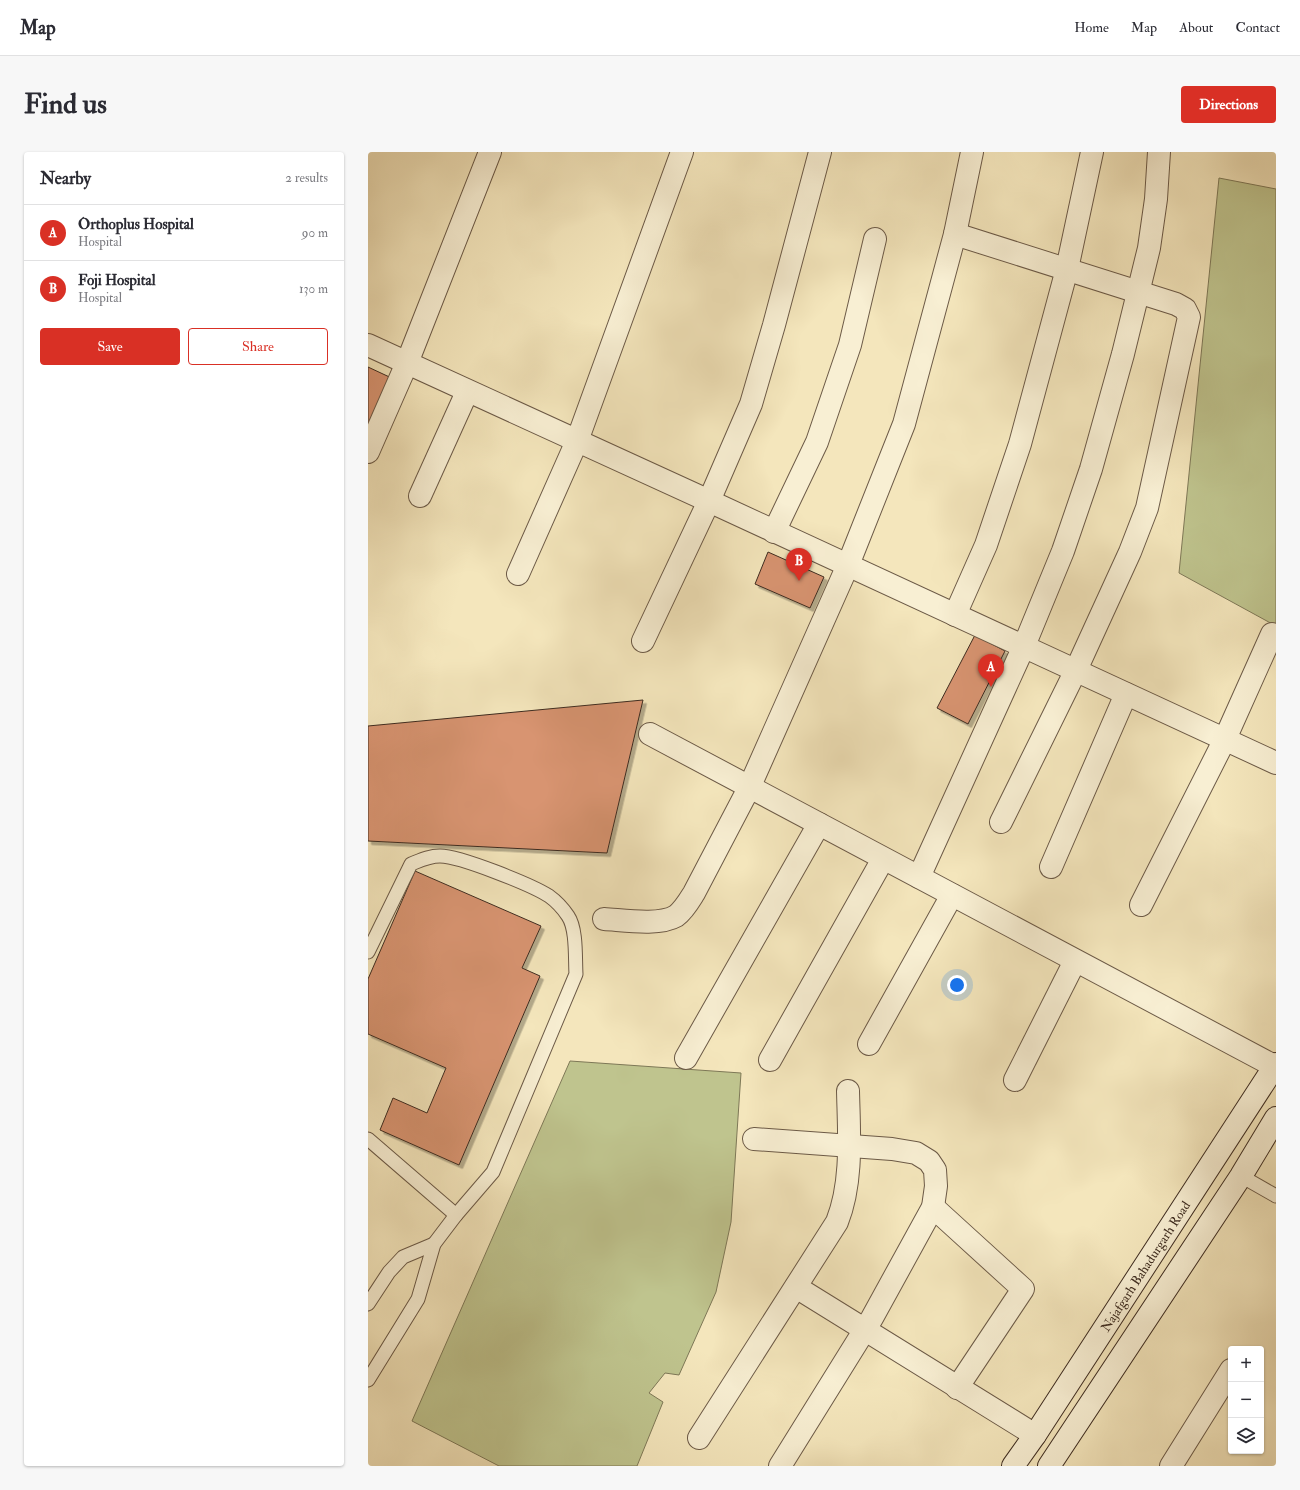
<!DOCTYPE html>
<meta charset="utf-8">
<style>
:root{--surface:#fff;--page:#f7f7f7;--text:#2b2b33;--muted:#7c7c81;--line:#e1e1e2;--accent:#d93025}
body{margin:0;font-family:"IM FELL Double Pica",serif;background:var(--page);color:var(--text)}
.controls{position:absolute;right:12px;bottom:12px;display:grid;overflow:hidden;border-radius:4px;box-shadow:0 1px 3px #0004}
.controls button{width:36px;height:36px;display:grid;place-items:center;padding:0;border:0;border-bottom:1px solid var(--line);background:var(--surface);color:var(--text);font:20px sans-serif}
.you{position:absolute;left:589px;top:833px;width:14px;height:14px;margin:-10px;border:3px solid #fff;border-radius:50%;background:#1a73e8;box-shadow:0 0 0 6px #1a73e833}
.badge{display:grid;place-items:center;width:26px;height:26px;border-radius:50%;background:var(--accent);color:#fff;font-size:13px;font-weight:700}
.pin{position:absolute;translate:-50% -33px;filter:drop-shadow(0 1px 2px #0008)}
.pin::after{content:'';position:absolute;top:21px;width:14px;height:12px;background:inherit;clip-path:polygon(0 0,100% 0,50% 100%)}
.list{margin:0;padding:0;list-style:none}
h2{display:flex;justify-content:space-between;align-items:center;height:52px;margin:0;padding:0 16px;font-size:17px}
h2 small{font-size:13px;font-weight:400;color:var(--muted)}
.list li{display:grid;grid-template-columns:26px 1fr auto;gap:12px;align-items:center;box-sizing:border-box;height:56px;padding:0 16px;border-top:1px solid var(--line)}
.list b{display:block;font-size:15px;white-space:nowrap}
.list p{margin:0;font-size:13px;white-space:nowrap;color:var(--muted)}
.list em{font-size:13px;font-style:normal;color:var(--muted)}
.actions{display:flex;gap:8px;padding:12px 16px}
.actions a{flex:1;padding:9px 0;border:1px solid var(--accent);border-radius:4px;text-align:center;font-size:14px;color:var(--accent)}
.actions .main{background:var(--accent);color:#fff}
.icon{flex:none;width:22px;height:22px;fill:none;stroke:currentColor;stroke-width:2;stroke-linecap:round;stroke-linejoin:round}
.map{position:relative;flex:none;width:908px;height:1314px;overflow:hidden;border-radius:4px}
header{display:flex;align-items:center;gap:24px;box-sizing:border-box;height:56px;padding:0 20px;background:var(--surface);border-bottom:1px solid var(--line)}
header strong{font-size:19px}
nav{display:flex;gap:22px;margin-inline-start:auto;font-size:14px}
.intro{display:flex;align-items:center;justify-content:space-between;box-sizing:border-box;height:96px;padding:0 24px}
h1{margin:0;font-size:28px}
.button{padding:10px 18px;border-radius:4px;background:var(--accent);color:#fff;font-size:14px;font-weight:700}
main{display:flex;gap:24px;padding:0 24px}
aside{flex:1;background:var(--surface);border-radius:4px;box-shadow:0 1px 3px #0004}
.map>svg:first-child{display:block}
</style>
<header>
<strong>Map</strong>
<nav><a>Home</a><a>Map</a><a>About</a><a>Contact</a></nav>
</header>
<div class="intro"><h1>Find us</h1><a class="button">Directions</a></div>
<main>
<aside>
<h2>Nearby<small>2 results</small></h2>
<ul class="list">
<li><span class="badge">A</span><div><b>Orthoplus Hospital</b><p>Hospital</p></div><em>90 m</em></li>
<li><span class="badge">B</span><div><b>Foji Hospital</b><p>Hospital</p></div><em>130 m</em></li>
</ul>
<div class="actions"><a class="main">Save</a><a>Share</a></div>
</aside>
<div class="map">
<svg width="908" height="1314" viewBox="0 0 908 1314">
<defs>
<filter id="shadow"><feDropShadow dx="3.5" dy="3.5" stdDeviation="0" flood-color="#0004"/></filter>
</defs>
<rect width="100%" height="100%" fill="#f4e6bc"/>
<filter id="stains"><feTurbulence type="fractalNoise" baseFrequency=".005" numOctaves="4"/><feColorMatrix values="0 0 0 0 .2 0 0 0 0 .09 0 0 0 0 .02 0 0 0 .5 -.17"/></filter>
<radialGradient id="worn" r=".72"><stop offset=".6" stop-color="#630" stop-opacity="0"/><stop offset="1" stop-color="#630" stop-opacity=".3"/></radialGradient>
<g fill="#bfc48e" stroke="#7e7857">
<path d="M851,26L908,37V474L811,421Z"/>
<path d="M202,909L373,921L363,1070L348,1140L311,1223L297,1221L281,1241L295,1250L269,1314H131L44,1269Z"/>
</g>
<g fill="#d89471" stroke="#3e2c20" filter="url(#shadow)">
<path d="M0,215L30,229L0,294Z"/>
<path d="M400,400L456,425L442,456L387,432Z"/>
<path d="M607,483L637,499L600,572L569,556Z"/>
<path d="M275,548L239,701L0,689V574Z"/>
<path d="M47,719L173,774L154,816L172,824L91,1013L12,978L25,946L59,961L78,916L0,882V827Z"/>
</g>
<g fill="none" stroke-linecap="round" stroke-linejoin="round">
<g stroke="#6c5a47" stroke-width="15">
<g id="lane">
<path d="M0,800L43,712C53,708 61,704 72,704C92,704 164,733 181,744C188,749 196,758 200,764C209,777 207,807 208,822L125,1020L88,1063L66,1092L50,1147L0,1228"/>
<path d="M0,987L88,1063"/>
<path d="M873,1024L908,1044"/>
<path d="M0,1152L21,1120L35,1105L66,1092"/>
</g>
</g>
<g stroke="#6c5a47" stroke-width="24">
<g id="street">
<path d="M587,82L808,152L817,157L821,165L779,356L762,400L708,518L633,670"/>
<path d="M0,193L341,349L908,611"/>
<path d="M0,300L39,211L122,0"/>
<path d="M52,344L99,240"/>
<path d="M406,380L449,290L482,193L507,87"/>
<path d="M150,422L209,289L314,0"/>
<path d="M587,463L618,393L652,292L699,117L724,0"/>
<path d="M275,489L341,349L383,252L406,173L452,0"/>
<path d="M282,582L908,915"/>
<path d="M683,715L758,542"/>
<path d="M551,725L656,494L695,399L723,317L755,202L781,96L788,47L791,0"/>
<path d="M773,753L857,587L904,482"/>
<path d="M236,767C255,768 291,774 308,764C316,758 321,749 326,741L381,636L480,413L536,272L587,82L604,0"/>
<path d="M501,892L584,743"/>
<path d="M318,906L451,672"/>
<path d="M402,908L515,707"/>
<path d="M647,928L707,809"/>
<path d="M386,987L524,997L548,1001L561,1009L567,1018L568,1034L565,1055L504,1166L412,1314"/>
<path d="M565,1055L655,1137L589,1236"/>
<path d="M428,1135L667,1283"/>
<path d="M331,1286L469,1070C485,1030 481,982 480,939"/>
<path d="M803,1314L863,1218"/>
</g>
</g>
<g stroke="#3e2c20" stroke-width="24">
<g id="secondary">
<path d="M645,1314L667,1283L908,912"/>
<path d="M681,1314L873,1024L908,966"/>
</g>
</g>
<use href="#lane" stroke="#f8efd3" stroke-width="13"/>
<use href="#street" stroke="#f8efd3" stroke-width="22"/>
<use href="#secondary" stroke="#f8efd3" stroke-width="22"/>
</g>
<g text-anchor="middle" stroke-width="3" stroke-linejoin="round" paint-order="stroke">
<g font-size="13" fill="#3e2c20" stroke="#f8efd3">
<text transform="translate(777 1114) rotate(-57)" y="5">Najafgarh Bahadurgarh Road</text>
</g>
</g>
<rect width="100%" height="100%" filter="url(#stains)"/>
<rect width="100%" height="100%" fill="url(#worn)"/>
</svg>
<div class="controls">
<button>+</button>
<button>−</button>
<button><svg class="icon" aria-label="layers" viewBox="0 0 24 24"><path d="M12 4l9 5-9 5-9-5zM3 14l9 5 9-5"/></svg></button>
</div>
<div class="you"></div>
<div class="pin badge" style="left:623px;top:535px">A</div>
<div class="pin badge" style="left:431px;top:429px">B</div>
</div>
</main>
